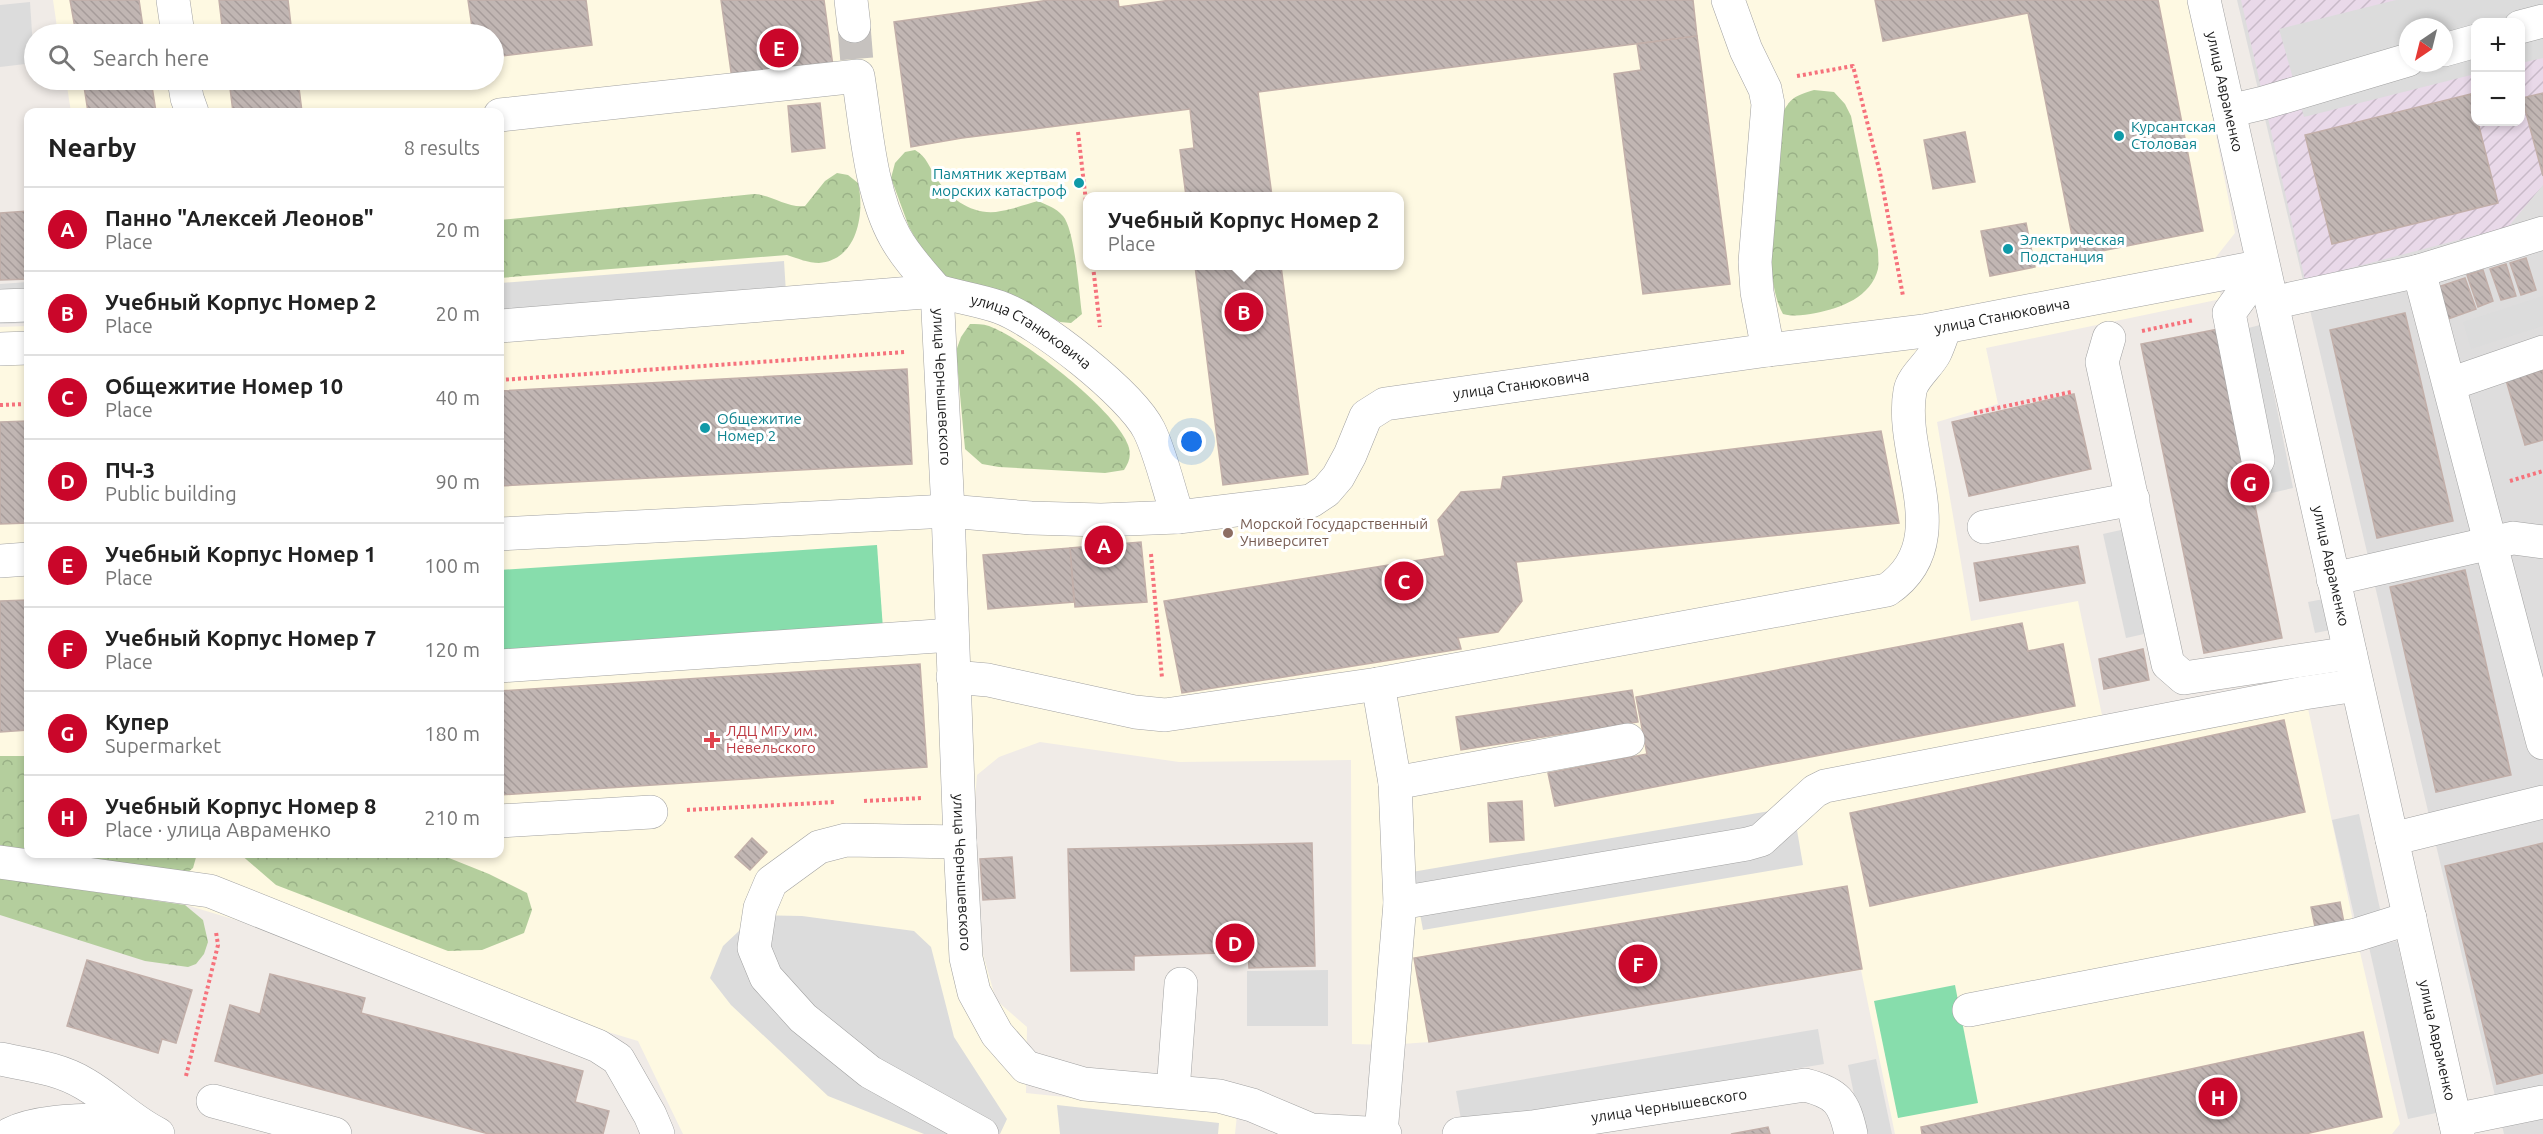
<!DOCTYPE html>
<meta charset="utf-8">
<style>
:root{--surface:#fff;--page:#f6f6f6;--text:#222;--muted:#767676;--line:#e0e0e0;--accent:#ca062a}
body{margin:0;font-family:Ubuntu,sans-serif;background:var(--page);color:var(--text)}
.controls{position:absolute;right:18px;top:18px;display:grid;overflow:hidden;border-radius:12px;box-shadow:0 3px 9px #0003}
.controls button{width:54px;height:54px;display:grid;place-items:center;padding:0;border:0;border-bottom:2px solid var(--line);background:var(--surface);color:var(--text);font:30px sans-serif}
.compass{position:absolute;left:2399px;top:18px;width:54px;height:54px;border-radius:50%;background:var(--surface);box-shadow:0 3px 9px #0003;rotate:215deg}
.you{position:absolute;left:1192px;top:442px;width:21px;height:21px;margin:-15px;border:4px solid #fff;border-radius:50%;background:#1a73e8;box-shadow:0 0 0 9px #1a73e833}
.badge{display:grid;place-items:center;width:39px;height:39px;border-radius:50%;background:var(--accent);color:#fff;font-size:20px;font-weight:700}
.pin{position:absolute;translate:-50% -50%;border:3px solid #fff;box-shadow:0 2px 6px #0006}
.popup{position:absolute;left:1083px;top:192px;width:321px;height:78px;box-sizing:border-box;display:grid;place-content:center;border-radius:12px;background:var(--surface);filter:drop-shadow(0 2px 4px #0005);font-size:20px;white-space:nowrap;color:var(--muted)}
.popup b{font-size:22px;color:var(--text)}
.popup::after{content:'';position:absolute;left:50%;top:100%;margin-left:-12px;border:12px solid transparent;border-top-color:var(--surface)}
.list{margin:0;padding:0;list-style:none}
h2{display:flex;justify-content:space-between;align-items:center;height:78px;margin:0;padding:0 24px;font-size:26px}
h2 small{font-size:20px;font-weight:400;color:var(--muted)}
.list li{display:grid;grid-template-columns:39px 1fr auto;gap:18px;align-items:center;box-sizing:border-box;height:84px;padding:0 24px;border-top:2px solid var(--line)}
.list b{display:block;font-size:22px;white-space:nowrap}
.list p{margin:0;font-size:20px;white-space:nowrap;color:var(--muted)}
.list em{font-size:20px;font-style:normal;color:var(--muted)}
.icon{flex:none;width:33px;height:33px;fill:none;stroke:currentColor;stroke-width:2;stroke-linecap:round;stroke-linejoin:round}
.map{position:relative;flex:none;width:2543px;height:1134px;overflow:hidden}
.search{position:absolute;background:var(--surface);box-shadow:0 3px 9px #0003;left:24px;top:24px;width:480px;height:66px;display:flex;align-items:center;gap:15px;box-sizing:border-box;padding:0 21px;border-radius:33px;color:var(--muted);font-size:22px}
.panel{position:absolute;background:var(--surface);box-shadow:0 3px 9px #0003;left:24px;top:108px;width:480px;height:750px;border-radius:12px}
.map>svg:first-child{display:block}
</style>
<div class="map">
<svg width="2543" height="1134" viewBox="0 0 2543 1134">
<defs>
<pattern id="industrial-furrows" width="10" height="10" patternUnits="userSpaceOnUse" patternTransform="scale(1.5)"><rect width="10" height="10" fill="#e9d9e9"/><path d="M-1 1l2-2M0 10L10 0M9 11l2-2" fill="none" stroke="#c8bac8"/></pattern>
<pattern id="forest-crowns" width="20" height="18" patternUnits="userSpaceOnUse" patternTransform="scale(1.5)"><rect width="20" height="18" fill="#b4ce9d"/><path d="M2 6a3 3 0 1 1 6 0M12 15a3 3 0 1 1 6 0" fill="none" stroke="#9ab187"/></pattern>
<pattern id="building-back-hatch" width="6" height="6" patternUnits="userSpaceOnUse" patternTransform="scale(1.5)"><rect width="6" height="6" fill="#c1b6b3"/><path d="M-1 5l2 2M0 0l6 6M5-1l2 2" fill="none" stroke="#a69c9a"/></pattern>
</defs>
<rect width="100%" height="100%" fill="#f0ebe7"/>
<path fill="#dedddd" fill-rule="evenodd" d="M2237,0H2543V1134H2504ZM2476,22H2520V122H2476ZM2408,27H2444V63H2408Z"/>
<path fill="url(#industrial-furrows)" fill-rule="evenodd" d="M2241,0H2543V185L2508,227L2305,280ZM2476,22H2520V122H2476ZM2408,27H2444V63H2408Z"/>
<path fill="#fef9e2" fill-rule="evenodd" d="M53,0H2190L2235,233L2216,257L2221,299L1986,348L1998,404L1937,422L1971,621L2078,601L2103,720L2302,680L2356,935L2400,1124L2392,1134H1895L1861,970L1429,1042L1389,1045L1352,1044L1351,760L1179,762L1040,742L999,757L977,775L972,834L983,954L996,1000L1027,1027L1026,1093L1237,1115L1235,1134H683L638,1041L0,849V327L28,326V854H500V112H71L66,80H494V34H58ZM1088,196H1400V266H1088Z"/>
<g fill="url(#forest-crowns)">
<path d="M1814,90L1834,92L1845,104L1851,116L1878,250C1878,256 1879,263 1878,269C1871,297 1841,308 1816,313C1804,315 1795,317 1783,314C1759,272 1776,166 1781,117C1790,97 1795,96 1814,90Z"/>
<path d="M915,150C927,157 929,167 937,179C950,200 976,217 1001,211C1014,209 1026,204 1038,201C1047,205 1056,208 1063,216C1075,230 1079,293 1082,314L1071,323L1060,322L1008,293L948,280L921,248L909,227L891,178L895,163L905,152Z"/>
<path d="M837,173L848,175L858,183C865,212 858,260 819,263C809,263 796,258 787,255L500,278V220L754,194C772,195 787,208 805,206L825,181Z"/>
<path d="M970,324C976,324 983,324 989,326C1024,339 1119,412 1129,448C1131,457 1129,462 1124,470L1105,473L999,467L982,464L965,449L956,351L961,337Z"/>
<path d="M0,756H28V852L0,848Z"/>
<path d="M41,854H197L193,868L187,873Z"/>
<path d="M240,854H439L489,874L527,893L532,910L524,933L482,950L448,951L276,885Z"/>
<path d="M0,878L185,905L203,920L208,942L204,954L196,964L188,967L145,961L0,915Z"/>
</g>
<g fill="#87ddac">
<path d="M877,545L883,629L500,655V570Z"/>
<path d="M1955,985L1978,1103L1898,1118L1874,1001Z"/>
</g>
<g fill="#dcdcdc" fill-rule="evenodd">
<path d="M2396,0H2543V58L2521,63L2520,22H2476L2475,74L2304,117L2279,29ZM2408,27H2444V63H2408Z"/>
<path d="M30,2L34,63L0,67V5Z"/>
<path d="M784,261L786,293L500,315V283Z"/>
<path d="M28,282V323L0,324V284Z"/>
<path d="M2543,296V326L2471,349L2463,322Z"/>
<path d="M2260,325L2293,488L2267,494L2233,332Z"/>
<path d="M2130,528L2153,632L2126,638L2103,534Z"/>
<path d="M2350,594L2356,625L2315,633L2308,602Z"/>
<path d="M1793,807L1803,865L1423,930L1412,872Z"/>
<path d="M2359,814L2382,918L2356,924L2332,820Z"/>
<path d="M756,915L802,916L914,931L931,947L954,1037L1007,1119L1000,1134H924L828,1096L731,1005L710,978L723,946Z"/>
<path d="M2397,941L2436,1113L2408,1119L2369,947Z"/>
<path d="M1328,970V1026H1247V971Z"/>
<path d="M1818,1029L1824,1064L1462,1125L1456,1091Z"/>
<path d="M1876,1059L1892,1134H1862L1848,1065Z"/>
<path d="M1057,1105L1219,1123L1218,1134H1060Z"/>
</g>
<g fill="url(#building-back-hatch)" stroke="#c2afa9" stroke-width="1.5">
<path d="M70,0H139L144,34H76Z"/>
<path d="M219,0H288L292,34H223Z"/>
<path d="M468,0H586L592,45L494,57V34H473Z"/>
<path d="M721,0H824L833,66L732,79Z"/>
<path d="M1049,0H1118L1119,7L1171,0H1693L1697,36L1258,92L1272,196H1186L1180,150L1194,148L1190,109L962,138L911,147L894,22Z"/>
<path d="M1875,0H2158L2203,231L2076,256L2028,13L1883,41Z"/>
<path d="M1697,36L1730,284L1643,294L1614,74L1641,70L1637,44Z"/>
<path d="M83,80H151L156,112H88Z"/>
<path d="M229,80H298L302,112H233Z"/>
<path d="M2543,93V176L2522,98Z"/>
<path d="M2471,94L2476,122H2478L2498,203L2332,244L2305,135Z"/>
<path d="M820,103L825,148L792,152L788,106Z"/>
<path d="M1965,132L1975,182L1933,189L1924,140Z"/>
<path d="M28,211V279L0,280V213Z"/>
<path d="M2026,223L2035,267L1990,276L1981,231Z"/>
<path d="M2526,258L2536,290L2521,295L2510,263Z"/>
<path d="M2506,264L2516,296L2501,300L2490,269Z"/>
<path d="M1195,266H1281L1308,474L1223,485Z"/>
<path d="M2483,270L2493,301L2478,307L2467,275Z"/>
<path d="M2465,278L2476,309L2448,319L2438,287Z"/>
<path d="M2405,313L2453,521L2377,538L2330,330Z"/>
<path d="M2219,329L2282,638L2204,653L2141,344Z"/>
<path d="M907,369L912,464L500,486V391Z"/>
<path d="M2543,370V440L2525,445L2506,380Z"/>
<path d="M2074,394L2091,469L1969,496L1952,422Z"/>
<path d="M28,421V523L0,524V422Z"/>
<path d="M1881,431L1899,523L1516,562L1522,601L1498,632L1458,638L1461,649L1182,693L1164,601L1445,556L1438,520L1461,492L1501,489L1503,477Z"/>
<path d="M1141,542L1147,602L1075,607L1070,548Z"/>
<path d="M2078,546L2085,583L1980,601L1974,563Z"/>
<path d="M1070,548L1074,602L988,609L983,555Z"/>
<path d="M2465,570L2511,775L2436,792L2390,587Z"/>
<path d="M28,600V730L0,732V601Z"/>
<path d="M2022,623L2028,651L2063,644L2075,706L1555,806L1548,773L1647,754L1636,697Z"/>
<path d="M2143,649L2149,680L2104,689L2099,659Z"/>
<path d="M920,664L927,767L500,795V691Z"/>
<path d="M1632,690L1638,722L1461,750L1456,717Z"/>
<path d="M2284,720L2305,812L1870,906L1850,813Z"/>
<path d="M1522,801L1524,840L1490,842L1488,803Z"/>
<path d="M752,838L767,852L750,870L735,857Z"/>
<path d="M1312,843L1315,966L1249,968L1248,952L1134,956V970L1071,971L1068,849Z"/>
<path d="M2543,843V1073L2497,1084L2445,866Z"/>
<path d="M1012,857L1015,898L983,900L980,859Z"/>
<path d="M1847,886L1862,969L1429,1042L1414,958Z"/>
<path d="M2340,902L2345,928L2316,932L2311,907Z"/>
<path d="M87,960L192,990L176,1043L162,1039L158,1053L67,1026Z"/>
<path d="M270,974L365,998L361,1013L583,1071L575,1102L609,1111L603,1134H489L215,1061L230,1005L260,1014Z"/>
<path d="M2363,1032L2382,1117L2305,1134H1922L1921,1127Z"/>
<path d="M1768,1127L1770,1134H1731Z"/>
</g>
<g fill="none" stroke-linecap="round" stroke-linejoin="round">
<path stroke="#c6c2bf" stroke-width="33" stroke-dasharray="33 16" stroke-linecap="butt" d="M854,26L857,63"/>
<g stroke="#a1a1a1" stroke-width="34">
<g id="minor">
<path d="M173,0L178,34"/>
<path d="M851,0L854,26"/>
<path d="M1728,0L1746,50L1765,89L1768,104L1755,262L1757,292L1768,350"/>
<path id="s1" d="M2204,0L2458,1134"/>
<path d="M2520,27L2543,21"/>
<path d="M2444,50L2476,41"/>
<path d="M184,80L187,98L192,112"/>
<path d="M2229,111L2263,103L2408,60"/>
<path d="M500,115L858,76C866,126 870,192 895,237C906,257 922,274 937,291"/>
<path d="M2419,271L2543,743"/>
<path id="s2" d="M937,291L948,511L960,842L966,958L974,992L997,1034L1026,1067L1084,1084L1219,1096L1252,1105L1311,1130L1385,1134"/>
<path d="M2272,303L2419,271L2543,233"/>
<path d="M0,306L28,305"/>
<path id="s3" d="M500,326L937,291C957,297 979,300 999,307C1038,321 1131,394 1149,430C1161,454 1169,491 1178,517L1311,501L1326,491L1338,477L1350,455L1366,416L1385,404L1768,350L1924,331L2263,266"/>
<path d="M2109,338L2102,362L2168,664L2184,678L2350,653"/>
<path d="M0,349L28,348"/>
<path d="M2450,384L2543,352"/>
<path d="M2258,460L2229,313L2263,266"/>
<path d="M1984,527L2133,499"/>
<path d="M500,534L948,511L1031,518L1101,520L1178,517"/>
<path d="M0,561L28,559"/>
<path d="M2333,579L2513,538L2543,542"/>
<path d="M500,666L952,635"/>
<path d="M953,677L988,680L1135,712L1165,715L1378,684L1887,590C1958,542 1898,457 1910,391C1912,378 1929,365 1935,353C1939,345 1942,335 1945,327"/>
<path d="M1378,684L1395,783L1400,903"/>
<path d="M1395,783L1628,740"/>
<path d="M500,821L651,812"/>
<path d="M2392,839L2543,802"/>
<path d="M960,842L846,840L819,847L771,882L760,908L754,948L766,977L803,1018L870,1072L982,1134"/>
<path d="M0,862L210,891L598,1046L618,1059L650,1115L658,1134"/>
<path d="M1969,1010L2356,935L2410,918"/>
<path d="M0,1059C29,1065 59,1068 85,1084C111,1099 131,1121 158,1134"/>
<path d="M1173,1091L1181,984"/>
<path d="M213,1101L335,1134"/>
<path d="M2455,1120L2543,1102"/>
<path d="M10,1134C42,1118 95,1121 132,1119"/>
<path d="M1381,1134L1400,903L1747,844L1761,840L1815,791L1825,786L2304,693L2357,685"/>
<path id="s4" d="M1459,1134L1532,1127L1805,1085C1837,1093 1844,1102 1851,1134"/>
</g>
</g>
<g stroke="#f6727c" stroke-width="4" stroke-dasharray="3 3" stroke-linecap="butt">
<path d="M1797,76L1853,66L1880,173L1903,296"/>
<path d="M1078,132L1088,219"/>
<path d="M1093,266L1100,327"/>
<path d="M2142,331L2194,320"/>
<path d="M500,380L905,352"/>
<path d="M0,405L28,404"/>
<path d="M1974,413L2071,392"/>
<path d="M2510,481L2543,471"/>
<path d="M1151,554L1162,678"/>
<path d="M864,801L923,798"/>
<path d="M687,810L836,802"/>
<path d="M186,1076L218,945L216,932"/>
</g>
<use href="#minor" stroke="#fff" stroke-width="33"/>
</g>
<g fill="#0f9aa8" stroke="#fff" stroke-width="2">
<circle cx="2119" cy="136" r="6"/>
<circle cx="1079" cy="183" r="6"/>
<circle cx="2008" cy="249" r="6"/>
<circle cx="705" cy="428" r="6"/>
</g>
<circle fill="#8d6e63" stroke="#fff" stroke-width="2" cx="1228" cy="533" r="6"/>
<path fill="#e0444e" stroke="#fff" stroke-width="2" d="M709 731h6v6h6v6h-6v6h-6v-6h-6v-6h6z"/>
<g text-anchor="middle" stroke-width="6" stroke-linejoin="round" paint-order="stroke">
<g font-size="15" fill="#202020" stroke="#fff">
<text dy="5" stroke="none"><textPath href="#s1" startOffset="94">улица Авраменко</textPath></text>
<text dy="5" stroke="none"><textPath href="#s3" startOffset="1674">улица Станюковича</textPath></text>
<text dy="5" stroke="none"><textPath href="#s3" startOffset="542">улица Станюковича</textPath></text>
<text dy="5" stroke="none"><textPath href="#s3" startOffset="1188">улица Станюковича</textPath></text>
<text dy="5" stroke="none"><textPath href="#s2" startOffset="96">улица Чернышевского</textPath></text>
<text dy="5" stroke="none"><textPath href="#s1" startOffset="580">улица Авраменко</textPath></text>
<text dy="5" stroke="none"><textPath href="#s2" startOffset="582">улица Чернышевского</textPath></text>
<text dy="5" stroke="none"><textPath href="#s1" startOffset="1066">улица Авраменко</textPath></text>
<text dy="5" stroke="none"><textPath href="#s4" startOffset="212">улица Чернышевского</textPath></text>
</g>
<g font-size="15" fill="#0d838f" stroke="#fff" text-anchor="start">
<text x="2131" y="132">Курсантская<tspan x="2131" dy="17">Столовая</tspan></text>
<text x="1067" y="179" text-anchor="end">Памятник жертвам<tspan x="1067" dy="17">морских катастроф</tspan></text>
<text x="2020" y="245">Электрическая<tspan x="2020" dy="17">Подстанция</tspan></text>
<text x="717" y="424">Общежитие<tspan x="717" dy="17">Номер 2</tspan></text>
</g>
<g font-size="15" fill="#785e54" stroke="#fff" text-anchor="start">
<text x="1240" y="529">Морской Государственный<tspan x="1240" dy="17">Университет</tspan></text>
</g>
<g font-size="15" fill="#be3a42" stroke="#fff" text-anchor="start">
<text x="726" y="736">ЛДЦ МГУ им.<tspan x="726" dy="17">Невельского</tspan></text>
</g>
</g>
</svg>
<div class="controls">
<button>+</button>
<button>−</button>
</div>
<svg class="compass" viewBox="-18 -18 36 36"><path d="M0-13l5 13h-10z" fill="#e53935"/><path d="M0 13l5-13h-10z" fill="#767676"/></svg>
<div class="you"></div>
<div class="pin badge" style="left:1104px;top:545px">A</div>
<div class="pin badge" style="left:1244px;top:312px">B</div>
<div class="popup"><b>Учебный Корпус Номер 2</b>Place</div>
<div class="pin badge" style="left:1404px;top:581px">C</div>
<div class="pin badge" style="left:1235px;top:943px">D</div>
<div class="pin badge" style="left:779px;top:48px">E</div>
<div class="pin badge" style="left:1638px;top:964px">F</div>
<div class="pin badge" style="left:2250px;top:483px">G</div>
<div class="pin badge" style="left:2218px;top:1097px">H</div>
<div class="search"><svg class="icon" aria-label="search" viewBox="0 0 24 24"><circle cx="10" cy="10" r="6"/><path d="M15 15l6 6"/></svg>Search here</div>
<section class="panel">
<h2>Nearby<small>8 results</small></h2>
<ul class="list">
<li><span class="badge">A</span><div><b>Панно &quot;Алексей Леонов&quot;</b><p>Place</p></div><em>20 m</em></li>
<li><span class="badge">B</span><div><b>Учебный Корпус Номер 2</b><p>Place</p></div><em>20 m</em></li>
<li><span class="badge">C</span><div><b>Общежитие Номер 10</b><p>Place</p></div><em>40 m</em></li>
<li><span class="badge">D</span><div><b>ПЧ-3</b><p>Public building</p></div><em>90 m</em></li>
<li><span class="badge">E</span><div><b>Учебный Корпус Номер 1</b><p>Place</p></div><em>100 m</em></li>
<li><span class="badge">F</span><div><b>Учебный Корпус Номер 7</b><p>Place</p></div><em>120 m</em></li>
<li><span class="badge">G</span><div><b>Купер</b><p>Supermarket</p></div><em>180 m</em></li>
<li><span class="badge">H</span><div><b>Учебный Корпус Номер 8</b><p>Place · улица Авраменко</p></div><em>210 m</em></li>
</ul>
</section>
</div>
